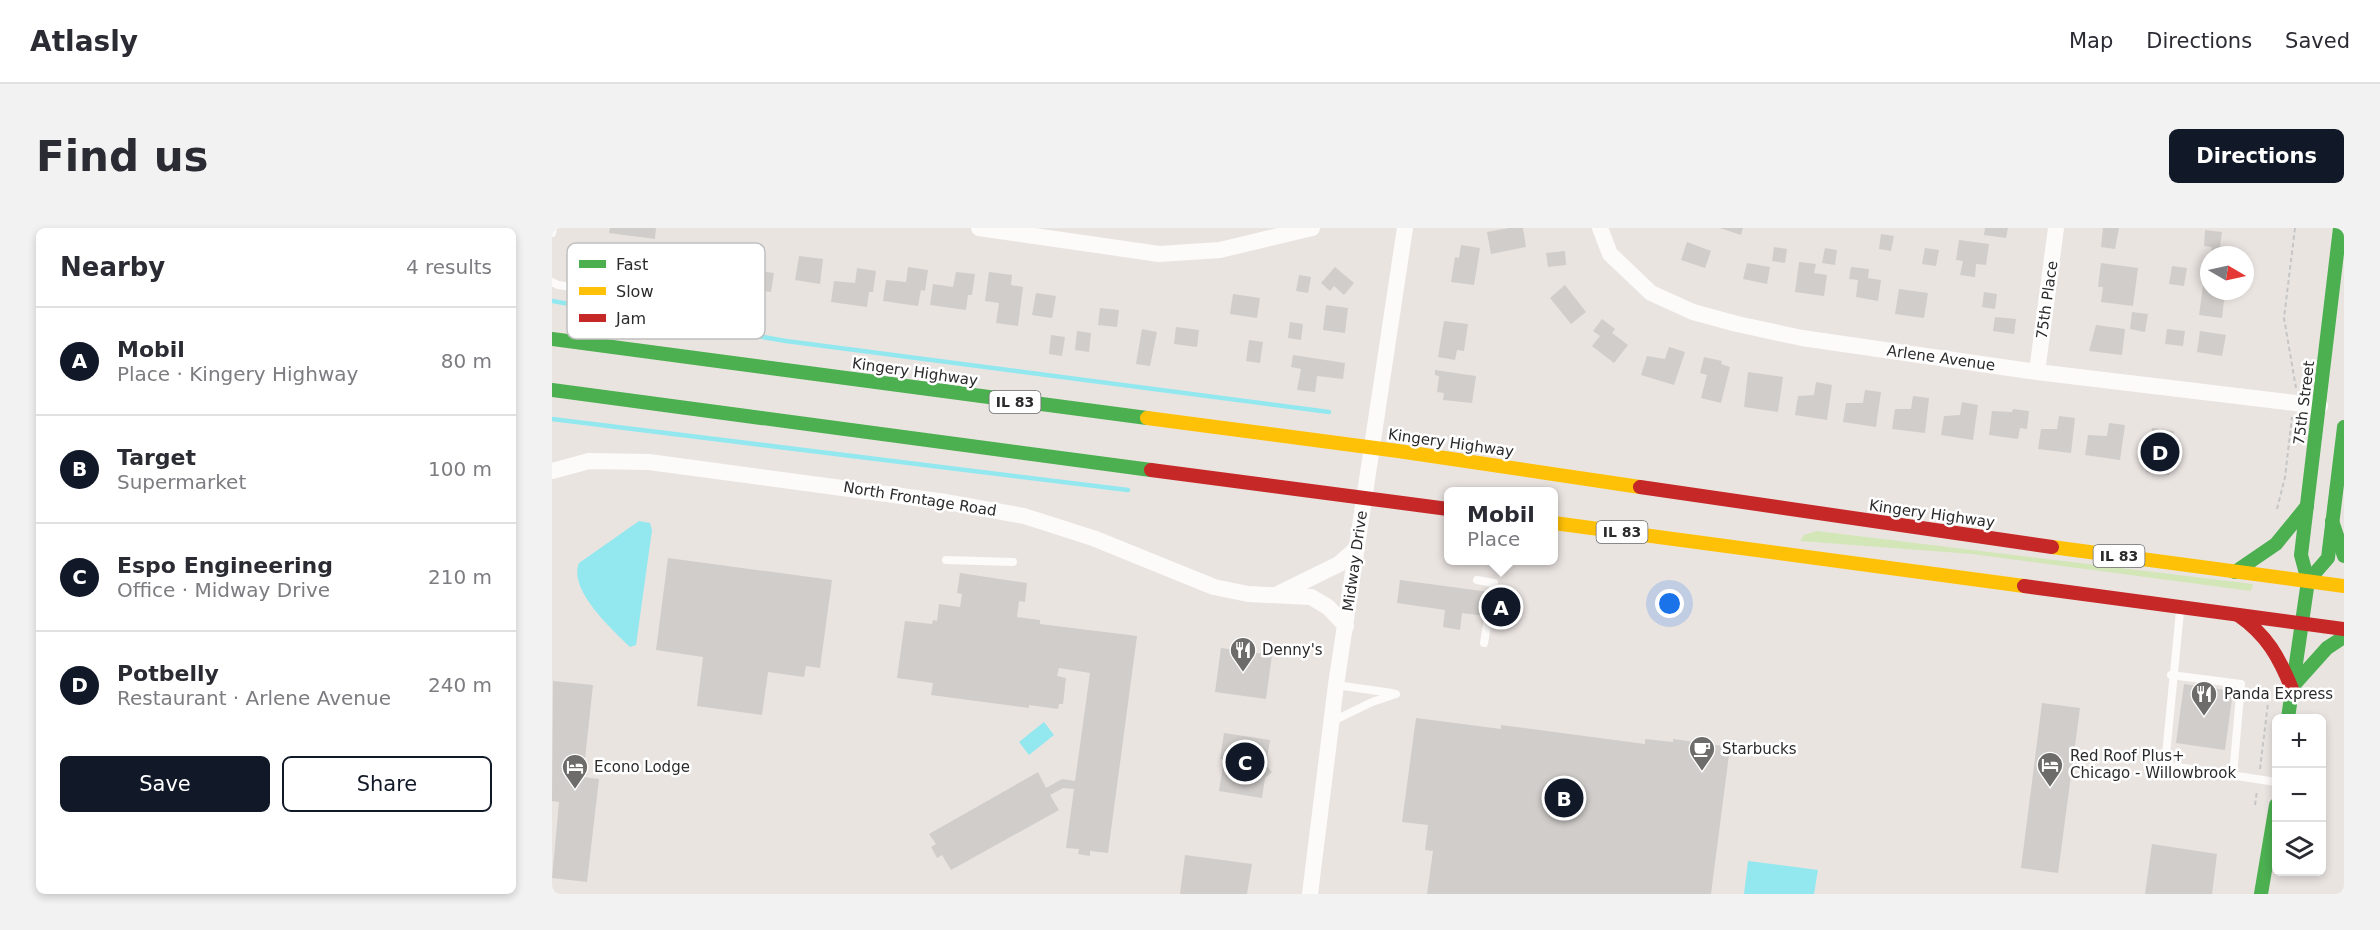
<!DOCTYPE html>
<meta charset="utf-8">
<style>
:root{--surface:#fff;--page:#f2f2f3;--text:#2b2b33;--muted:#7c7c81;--line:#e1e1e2;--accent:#111827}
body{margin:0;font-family:"DejaVu Sans",sans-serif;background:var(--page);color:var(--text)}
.controls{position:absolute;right:18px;bottom:18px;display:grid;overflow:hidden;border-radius:9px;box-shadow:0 3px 9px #0003}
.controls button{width:54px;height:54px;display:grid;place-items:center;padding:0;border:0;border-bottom:2px solid var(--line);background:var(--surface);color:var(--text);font:30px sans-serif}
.compass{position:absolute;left:1648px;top:18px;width:54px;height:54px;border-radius:50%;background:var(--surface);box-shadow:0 3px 9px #0003;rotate:99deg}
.you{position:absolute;left:1118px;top:376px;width:21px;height:21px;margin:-15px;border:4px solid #fff;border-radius:50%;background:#1a73e8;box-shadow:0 0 0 9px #1a73e833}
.badge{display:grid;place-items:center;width:39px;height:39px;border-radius:50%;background:var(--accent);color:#fff;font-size:20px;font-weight:700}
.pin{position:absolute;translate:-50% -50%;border:3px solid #fff;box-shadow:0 2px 6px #0006}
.popup{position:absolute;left:892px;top:259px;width:114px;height:78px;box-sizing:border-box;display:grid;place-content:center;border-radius:9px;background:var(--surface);filter:drop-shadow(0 2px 4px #0005);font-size:20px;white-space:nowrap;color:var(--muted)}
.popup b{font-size:22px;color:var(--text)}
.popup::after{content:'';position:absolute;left:50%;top:100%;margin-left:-12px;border:12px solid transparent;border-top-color:var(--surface)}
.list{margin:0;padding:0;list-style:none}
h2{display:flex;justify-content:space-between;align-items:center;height:78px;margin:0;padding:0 24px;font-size:26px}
h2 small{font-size:20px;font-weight:400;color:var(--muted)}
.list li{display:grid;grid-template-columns:39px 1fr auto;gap:18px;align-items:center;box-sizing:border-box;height:108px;padding:0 24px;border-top:2px solid var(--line)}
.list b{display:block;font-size:22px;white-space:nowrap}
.list p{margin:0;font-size:20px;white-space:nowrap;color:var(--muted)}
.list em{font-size:20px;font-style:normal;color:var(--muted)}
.actions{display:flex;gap:12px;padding:18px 24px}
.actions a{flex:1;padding:14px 0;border:2px solid var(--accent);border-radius:9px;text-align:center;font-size:21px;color:var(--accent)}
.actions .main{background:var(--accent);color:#fff}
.icon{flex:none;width:33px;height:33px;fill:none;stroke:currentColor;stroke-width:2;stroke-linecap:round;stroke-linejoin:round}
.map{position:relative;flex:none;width:1792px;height:666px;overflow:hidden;border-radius:9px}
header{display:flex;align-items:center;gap:36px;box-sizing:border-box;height:84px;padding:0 30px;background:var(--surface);border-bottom:2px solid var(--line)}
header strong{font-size:28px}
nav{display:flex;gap:33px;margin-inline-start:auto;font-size:21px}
.intro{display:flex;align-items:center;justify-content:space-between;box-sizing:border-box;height:144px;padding:0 36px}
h1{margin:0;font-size:42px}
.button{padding:15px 27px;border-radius:9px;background:var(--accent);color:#fff;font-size:21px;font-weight:700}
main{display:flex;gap:36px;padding:0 36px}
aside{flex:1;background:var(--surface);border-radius:9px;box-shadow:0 3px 9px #0003}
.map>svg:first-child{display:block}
</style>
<header>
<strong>Atlasly</strong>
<nav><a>Map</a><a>Directions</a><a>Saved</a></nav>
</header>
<div class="intro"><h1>Find us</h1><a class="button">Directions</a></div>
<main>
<aside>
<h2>Nearby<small>4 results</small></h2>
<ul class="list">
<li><span class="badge">A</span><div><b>Mobil</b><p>Place · Kingery Highway</p></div><em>80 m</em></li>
<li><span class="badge">B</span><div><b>Target</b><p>Supermarket</p></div><em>100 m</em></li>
<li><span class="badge">C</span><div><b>Espo Engineering</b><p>Office · Midway Drive</p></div><em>210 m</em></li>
<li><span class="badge">D</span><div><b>Potbelly</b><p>Restaurant · Arlene Avenue</p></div><em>240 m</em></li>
</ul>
<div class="actions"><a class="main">Save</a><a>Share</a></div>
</aside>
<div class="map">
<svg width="1792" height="666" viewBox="0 0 1792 666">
<rect width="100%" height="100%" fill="#eae4e1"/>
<path fill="#d3e6b8" d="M1265,303L1701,356L1699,363L1420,326L1248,313L1252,307Z"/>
<g fill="#92e8ee">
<path d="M87,293L98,295L100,302L84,417L78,419C60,401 16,362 27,335Z"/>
<path d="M492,494L502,507L477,527L467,514Z"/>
<path d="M1196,633L1266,642L1262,666H1192Z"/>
</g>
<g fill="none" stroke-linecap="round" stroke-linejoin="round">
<g stroke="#92e8ee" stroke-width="4.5">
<path d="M0,73L234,113L777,184"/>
<path d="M0,191L576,262"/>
</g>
</g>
<g fill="#d0cdca">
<path d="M58,0H104L103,11L57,5Z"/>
<path d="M957,0H971L974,19L939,26L935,4Z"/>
<path d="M1168,0H1191L1189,7Z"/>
<path d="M1433,0H1456L1454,10L1432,7Z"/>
<path d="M1551,0H1567L1563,21L1549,19Z"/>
<path d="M1653,2L1670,4L1668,18L1685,20L1684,27H1659L1660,19L1652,18Z"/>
<path d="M1329,6L1342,8L1339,23L1327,21Z"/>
<path d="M1407,12L1437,16L1434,37L1424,36L1423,49L1408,47L1411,33L1404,32Z"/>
<path d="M1135,14L1159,23L1153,40L1129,32Z"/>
<path d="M119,15L129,16L127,28L117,27Z"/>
<path d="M148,17L171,20L168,45L160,44L161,39L145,36Z"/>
<path d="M909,17L928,20L922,57L899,54L903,29L907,30Z"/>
<path d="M1222,19L1235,21L1233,35L1220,33Z"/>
<path d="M1273,20L1285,22L1283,37L1270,35Z"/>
<path d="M1373,20L1387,22L1384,38L1370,36Z"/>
<path d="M1013,23L1014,37L996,39L994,25Z"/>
<path d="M62,28L81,31L77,59L58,56Z"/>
<path d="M247,28L271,31L268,56L243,52Z"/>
<path d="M1247,34L1264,36L1262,45L1275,47L1272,68L1243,64Z"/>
<path d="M1195,35L1218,39L1215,56L1191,51Z"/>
<path d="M1549,35L1586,40L1581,78L1549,74L1551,59H1546Z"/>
<path d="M1620,38L1635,40L1632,58L1617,56Z"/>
<path d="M356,39L376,42L373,63L369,62L366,78L331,73L334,52L354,54Z"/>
<path d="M783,39L802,55L792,67L782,58L778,63L769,55Z"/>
<path d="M1299,39L1317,41L1316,50L1329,52L1326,73L1304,69L1306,52L1297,51Z"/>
<path d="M184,40L222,45L219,64L182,60Z"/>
<path d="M305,40L324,43L321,64H317L315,79L279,74L282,53L303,55Z"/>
<path d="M404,44L423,46L420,67H416L414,82L378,77L381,56L401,59Z"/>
<path d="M437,44L460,47L459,57L471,59L466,98L444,95L447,75L433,73Z"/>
<path d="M111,45L121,47L118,73L101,71L103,55L110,56Z"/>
<path d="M747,47L759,49L756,65L744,63Z"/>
<path d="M1013,57L1034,84L1019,96L998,70Z"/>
<path d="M1651,58L1657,59V63H1673L1670,90L1647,87Z"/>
<path d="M136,59L150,61L148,77L134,74Z"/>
<path d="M1347,61L1376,65L1372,90L1343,86Z"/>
<path d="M1432,64L1445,66L1443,81L1430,79Z"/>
<path d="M484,65L504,68L500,90L480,87Z"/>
<path d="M681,66L708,70L705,90L678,86Z"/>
<path d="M774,77L796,80L793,105L771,102Z"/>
<path d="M548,80L567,82L565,99L546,97Z"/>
<path d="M1580,84L1596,86L1593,104L1578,101Z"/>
<path d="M1443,89L1464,91L1462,106L1441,103Z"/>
<path d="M1050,91L1063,101L1060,105L1076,117L1062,135L1040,118L1048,108L1041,103Z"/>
<path d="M892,93L916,96L912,123L905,122L903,132L886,129Z"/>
<path d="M738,94L751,96L749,112L736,110Z"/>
<path d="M1544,97L1573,101L1570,127L1537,123Z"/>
<path d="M624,99L647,102L645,119L622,116Z"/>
<path d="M590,101L605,104L598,138L584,136Z"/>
<path d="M1615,101L1633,103L1631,118L1613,116Z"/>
<path d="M525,103L539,105L537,124L523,122Z"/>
<path d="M1648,103L1674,107L1670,128L1645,124Z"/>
<path d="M499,107L513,109L510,128L497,126Z"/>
<path d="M697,112L711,114L708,135L694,133Z"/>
<path d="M1117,119L1133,124L1122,157L1089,147L1095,128L1113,131Z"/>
<path d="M741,127L793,135L791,151L765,148L763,164L745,162L749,141L739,139Z"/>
<path d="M1152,129L1170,133L1169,136L1178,139L1169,175L1149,170L1155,147L1148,145Z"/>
<path d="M883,142L924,148L920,175L891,172L892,165L885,164L887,148L883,147Z"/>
<path d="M1196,144L1231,149L1226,184L1192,179Z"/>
<path d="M1264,154L1280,157L1275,192L1243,187L1246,168L1262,167Z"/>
<path d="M1313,162L1329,164L1324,199L1291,194L1294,175H1311Z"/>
<path d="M1361,168L1377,170L1373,205L1340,201L1343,181H1359Z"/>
<path d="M1410,174L1426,177L1421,212L1389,207L1392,188L1408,187Z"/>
<path d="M1461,181L1477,183L1475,201L1468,200L1466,211L1437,207L1440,183L1460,184Z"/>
<path d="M1507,188L1523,190L1519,225L1486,221L1489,201H1505Z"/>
<path d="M1557,195L1573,197L1568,232L1533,227L1536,207L1555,208Z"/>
<path d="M1600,200L1622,203L1617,247L1594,244Z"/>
<path d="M116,330L280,352L268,440L254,438L252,449L216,444L210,487L145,478L151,429L104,422Z"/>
<path d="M408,345L475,355L473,374L467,373L465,389L488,392V396L585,408L556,625L538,623V628L526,626L527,621L514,620L522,561L511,560L498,567L507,582L399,642L390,627L385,630L379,619L384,616L377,606L486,544L494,560L510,551L523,553L538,445L507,440L505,448L514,450L511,476H507L506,481L477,477V480L379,467L381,455L345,450L353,393L380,396L381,392L385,393L387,376L408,379L410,366L405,365Z"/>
<path d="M848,352L937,364L933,388L910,385L908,402L891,399L893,382L845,375Z"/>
<path d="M944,366L957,367L953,392L941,390Z"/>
<path d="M669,420L720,427L714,471L663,464Z"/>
<path d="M1,453L41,457L31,549L47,551L35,654L0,650L7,574L0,573Z"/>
<path d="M1632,456L1681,463L1673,522L1624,515Z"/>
<path d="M1490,475L1528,480L1506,645L1469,640Z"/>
<path d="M864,490L949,501V497L1093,516V511L1121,514V511L1178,519L1159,666H875L881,623L873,622L876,597L850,594Z"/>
<path d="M672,505L718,512L714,537L720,544L713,550L710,570L667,563L672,531H668Z"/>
<path d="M1600,616L1665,626L1660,666H1593Z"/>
<path d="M633,627L700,636L695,666H628Z"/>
</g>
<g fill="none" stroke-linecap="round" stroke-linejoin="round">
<g stroke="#c6c6c6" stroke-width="2" stroke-dasharray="4.5 3" stroke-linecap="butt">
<path d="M1743,0L1732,90L1744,160"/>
<path d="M1725,281L1733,249L1740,189"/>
<path d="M1708,541L1717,467"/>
<path d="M1703,577L1705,562"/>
</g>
<g stroke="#fcfbfa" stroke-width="8">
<path d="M0,5L1,0"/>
<path d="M0,54L6,57L57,64"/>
<path d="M394,332L461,334"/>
<path d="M925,352L942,355L932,415"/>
<path d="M1628,383L1613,537L1724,554"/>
<path d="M1619,447L1689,456L1681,547"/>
<path d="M784,457L840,465"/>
<path d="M779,494L820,474L844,466"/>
</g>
<g stroke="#fcfbfa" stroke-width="16">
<path d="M427,0L607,26L668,22L760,0"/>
<path d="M1048,0L1058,26L1099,65L1141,84L1185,96L1250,110L1485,144L1768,178"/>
<path d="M1485,144L1504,0"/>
<path d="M0,243L37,233L97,234L394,274L472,288L541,310L662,359L696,366L759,369L776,379L794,398"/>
<path d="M726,366L787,336L805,320"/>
<path d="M758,666L784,457L853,0"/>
</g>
<g stroke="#4caf50" stroke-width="14">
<path d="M0,111L595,190"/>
<path d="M0,162L599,242"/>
<path d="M1780,293L1792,328"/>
<path d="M1683,344L1724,316L1755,278"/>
<path d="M1756,353L1776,330L1792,199"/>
<path d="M1740,459L1775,420L1792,409"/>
<path d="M1736,490L1756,353L1749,327L1788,0"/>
<path d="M1709,666L1724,577"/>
</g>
<g stroke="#ffc107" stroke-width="14">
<path d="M595,190L846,223L1088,259"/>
<path d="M1002,295L1472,358"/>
<path d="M1500,319L1792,358"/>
</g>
<g stroke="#c62828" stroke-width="14">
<path d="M599,242L896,281"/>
<path d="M1088,259L1500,319"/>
<path d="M1472,358L1792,401"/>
<path d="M1686,387C1715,407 1727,429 1740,461"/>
</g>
</g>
<defs>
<g id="restaurant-pin" transform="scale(1.35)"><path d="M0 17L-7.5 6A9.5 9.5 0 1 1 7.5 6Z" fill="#6e6c6b" stroke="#fff"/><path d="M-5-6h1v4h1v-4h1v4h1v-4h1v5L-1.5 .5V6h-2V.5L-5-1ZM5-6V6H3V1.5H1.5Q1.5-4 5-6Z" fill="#fff"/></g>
<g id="cafe-pin" transform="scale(1.35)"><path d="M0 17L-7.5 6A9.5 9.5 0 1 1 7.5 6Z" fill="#6e6c6b" stroke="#fff"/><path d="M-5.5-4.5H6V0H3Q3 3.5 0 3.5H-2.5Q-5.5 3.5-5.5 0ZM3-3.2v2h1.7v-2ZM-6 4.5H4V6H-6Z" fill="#fff"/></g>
<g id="hotel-pin" transform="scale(1.35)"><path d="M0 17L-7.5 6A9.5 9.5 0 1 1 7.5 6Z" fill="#6e6c6b" stroke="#fff"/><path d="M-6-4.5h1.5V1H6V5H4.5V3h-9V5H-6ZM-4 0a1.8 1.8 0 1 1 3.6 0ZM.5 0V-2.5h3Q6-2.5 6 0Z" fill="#fff"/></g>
</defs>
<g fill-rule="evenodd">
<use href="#restaurant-pin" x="691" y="422"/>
<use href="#restaurant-pin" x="1652" y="466"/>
<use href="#cafe-pin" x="1150" y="521"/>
<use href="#hotel-pin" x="1498" y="537"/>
<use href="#hotel-pin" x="23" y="539"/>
</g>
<g text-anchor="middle" stroke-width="5" stroke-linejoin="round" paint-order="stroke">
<g fill="#fff" stroke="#6b6b6b" stroke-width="1.5">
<rect x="437.5" y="163" width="51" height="22" rx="4.5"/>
<rect x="1044.5" y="293" width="51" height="22" rx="4.5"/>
<rect x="1541.5" y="317" width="51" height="22" rx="4.5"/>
</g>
<g font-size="14" font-weight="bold" fill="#2b2b2b">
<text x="463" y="179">IL 83</text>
<text x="1070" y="309">IL 83</text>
<text x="1567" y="333">IL 83</text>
</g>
<g font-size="15" fill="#2b2b2b" stroke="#fff">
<text transform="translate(1495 72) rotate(-82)" y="5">75th Place</text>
<text transform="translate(1389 130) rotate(8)" y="5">Arlene Avenue</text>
<text transform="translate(363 144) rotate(8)" y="5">Kingery Highway</text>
<text transform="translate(1752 175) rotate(-83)" y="5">75th Street</text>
<text transform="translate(899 215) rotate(8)" y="5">Kingery Highway</text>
<text transform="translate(368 271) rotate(9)" y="5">North Frontage Road</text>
<text transform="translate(1380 286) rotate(8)" y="5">Kingery Highway</text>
<text transform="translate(803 333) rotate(-82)" y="5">Midway Drive</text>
</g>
<g font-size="15" fill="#2b2b2b" stroke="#fff" text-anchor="start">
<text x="710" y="427">Denny's</text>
<text x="1672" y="471">Panda Express</text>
<text x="1170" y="526">Starbucks</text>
<text x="1518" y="533">Red Roof Plus+<tspan x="1518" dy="17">Chicago - Willowbrook</tspan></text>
<text x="42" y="544">Econo Lodge</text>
</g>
</g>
<rect x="15" y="15" width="198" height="96" rx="9" fill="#fff" stroke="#bfbfbf" stroke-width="1.5"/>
<rect x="27" y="32" width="27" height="8" fill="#4caf50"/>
<rect x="27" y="59" width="27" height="8" fill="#ffc107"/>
<rect x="27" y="86" width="27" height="8" fill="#c62828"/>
<g font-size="16" fill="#2b2b2b">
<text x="64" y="42">Fast</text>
<text x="64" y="69">Slow</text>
<text x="64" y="96">Jam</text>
</g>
</svg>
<div class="controls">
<button>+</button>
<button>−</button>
<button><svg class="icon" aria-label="layers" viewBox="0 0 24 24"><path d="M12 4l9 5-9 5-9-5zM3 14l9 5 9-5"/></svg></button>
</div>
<svg class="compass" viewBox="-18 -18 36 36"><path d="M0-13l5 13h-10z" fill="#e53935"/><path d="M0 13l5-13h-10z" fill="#7c7c81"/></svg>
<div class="you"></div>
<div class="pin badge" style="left:949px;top:379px">A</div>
<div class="popup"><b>Mobil</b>Place</div>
<div class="pin badge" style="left:1012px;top:570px">B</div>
<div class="pin badge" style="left:693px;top:534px">C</div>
<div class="pin badge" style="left:1608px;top:224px">D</div>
</div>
</main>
